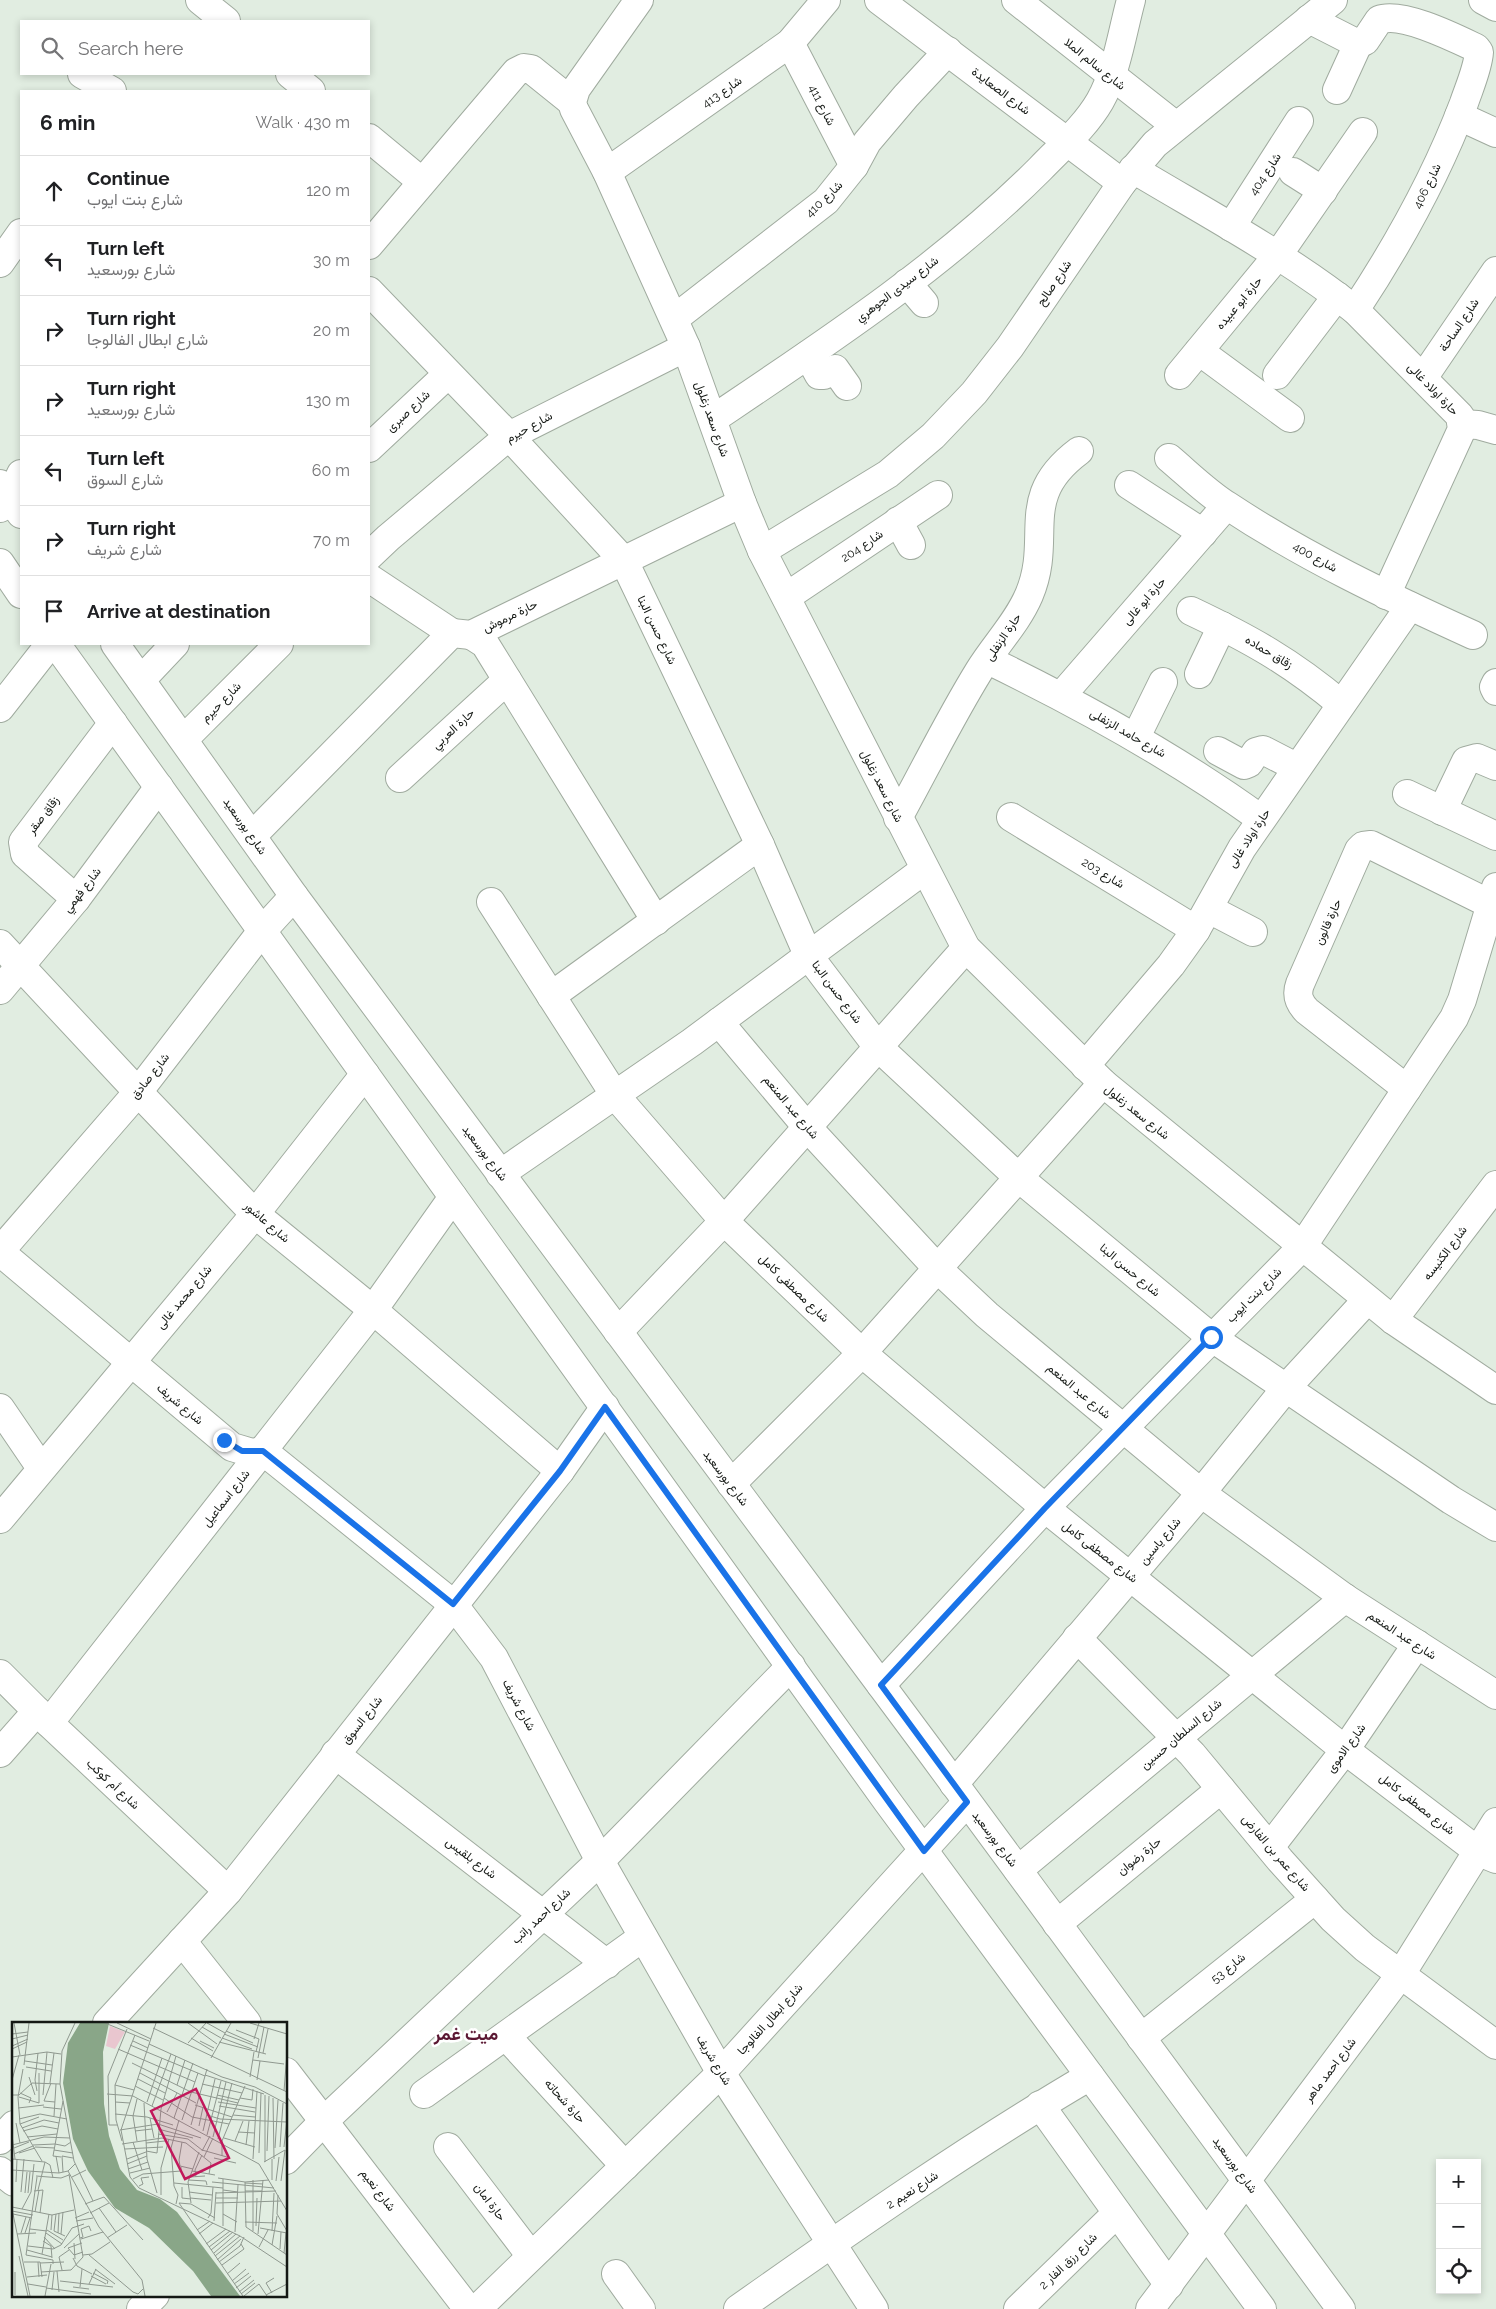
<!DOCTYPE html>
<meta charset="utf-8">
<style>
:root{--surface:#fff;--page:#f2f2f2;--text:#202124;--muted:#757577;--line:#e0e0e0}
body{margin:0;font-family:Raleway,Vazirmatn,sans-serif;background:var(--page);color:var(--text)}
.controls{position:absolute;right:15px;bottom:15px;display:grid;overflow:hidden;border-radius:0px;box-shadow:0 2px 8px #0003}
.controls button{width:45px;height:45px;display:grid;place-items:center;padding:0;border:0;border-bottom:1px solid var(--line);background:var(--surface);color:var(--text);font:25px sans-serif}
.stop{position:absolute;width:15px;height:15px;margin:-11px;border:4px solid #1a73e8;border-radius:50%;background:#fff}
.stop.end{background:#1a73e8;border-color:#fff;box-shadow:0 1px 5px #0008}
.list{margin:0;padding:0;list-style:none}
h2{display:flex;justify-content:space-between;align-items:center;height:65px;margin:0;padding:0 20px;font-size:21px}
h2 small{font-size:16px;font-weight:400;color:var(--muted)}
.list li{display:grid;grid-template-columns:32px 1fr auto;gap:15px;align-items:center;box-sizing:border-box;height:70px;padding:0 20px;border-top:1px solid var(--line)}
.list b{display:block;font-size:19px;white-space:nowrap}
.list p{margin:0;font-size:16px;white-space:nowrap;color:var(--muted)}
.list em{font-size:16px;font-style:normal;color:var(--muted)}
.icon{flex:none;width:28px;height:28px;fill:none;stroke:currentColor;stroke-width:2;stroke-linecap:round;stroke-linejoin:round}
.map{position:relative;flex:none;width:1496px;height:2309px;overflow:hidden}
.search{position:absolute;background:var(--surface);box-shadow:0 2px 8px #0003;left:20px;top:20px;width:350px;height:55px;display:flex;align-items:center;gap:12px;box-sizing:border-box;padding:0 18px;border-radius:0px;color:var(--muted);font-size:19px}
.panel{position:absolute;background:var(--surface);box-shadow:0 2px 8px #0003;left:20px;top:90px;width:350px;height:555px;border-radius:0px}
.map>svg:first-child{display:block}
</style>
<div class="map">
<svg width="1496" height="2309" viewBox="0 0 1496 2309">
<rect width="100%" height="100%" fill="#e1ede1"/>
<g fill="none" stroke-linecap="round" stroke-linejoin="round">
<g stroke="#a0ab9f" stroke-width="30">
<g id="minor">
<path d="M200,0L226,21"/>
<path d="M639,0L576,89L572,102L574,109L607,172L686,347L742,503L762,551L966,948L1103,1083L1393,1320L1496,1390"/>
<path d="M879,0L1122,183"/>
<path d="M1016,0L1176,126"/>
<path d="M1483,0L1496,7"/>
<path d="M1309,19L1358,44L1365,41L1379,20C1401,11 1455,38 1476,48L1479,52C1478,68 1469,88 1464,103C1436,177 1398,245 1355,310"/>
<path d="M790,43L854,166"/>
<path d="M82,74L112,91"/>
<path d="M290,74L311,91"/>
<path d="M1337,90L1358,44"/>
<path d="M1459,116L1496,133"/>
<path d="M369,138L421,181"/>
<path d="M1133,169C1208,214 1287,256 1355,310L1460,416L1462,429L1386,595"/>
<path d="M607,172L790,43L826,0"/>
<path d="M1293,172L1323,191"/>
<path d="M1231,227L1299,121"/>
<path d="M369,245L516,72L524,68L531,69L572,102"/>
<path d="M0,263L21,233"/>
<path d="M907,283L924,303"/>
<path d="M369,291L509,436L624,561L760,845L808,955L877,1046L1019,1178L1211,1337L1451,1500L1496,1527"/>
<path d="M674,319L826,201L854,166L867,142L906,96L948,51"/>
<path d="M1199,351L1290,418"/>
<path d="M808,355L819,375H824L835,369L847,386"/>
<path d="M1179,375L1278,255L1363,132"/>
<path d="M1277,375L1337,296"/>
<path d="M1423,378L1496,271"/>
<path d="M713,419C826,343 943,266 1040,169C1061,147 1085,127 1100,101C1117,71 1122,33 1131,0"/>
<path d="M1462,424L1478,425L1496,430"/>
<path d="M369,448L448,374"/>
<path d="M1169,458C1188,474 1207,493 1228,506C1305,557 1389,597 1473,635"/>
<path d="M1129,485L1203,533"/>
<path d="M0,508L10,497L21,474"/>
<path d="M898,521L911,545"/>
<path d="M762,551L888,474L933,436L974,393L1010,347L1122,183L1155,144L1333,0"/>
<path d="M369,556L388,538L509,436L686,347"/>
<path d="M369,578L452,633"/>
<path d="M786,597L938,495"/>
<path d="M1191,611C1250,639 1291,662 1341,704"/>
<path d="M471,635L485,644L656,921"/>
<path d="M988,660C1083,706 1175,757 1261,819"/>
<path d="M1199,674L1222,626"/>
<path d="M141,680L175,644"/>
<path d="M1496,683L1494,687L1496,691"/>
<path d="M1062,695L1226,506"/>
<path d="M0,708L50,644"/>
<path d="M1136,737L1163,682"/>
<path d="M184,739L279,644"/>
<path d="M1218,751L1244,765L1249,763L1256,752L1263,750L1296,767"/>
<path d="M400,778L507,680"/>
<path d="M1407,794L1496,836"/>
<path d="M1442,811L1466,761L1477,758L1496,766"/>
<path d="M1011,817L1196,930"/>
<path d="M898,818C925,769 950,718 979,671C995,645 1017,623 1029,595C1054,536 1016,498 1079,451"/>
<path d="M252,836L452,633L471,635L742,503"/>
<path d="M76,899L25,854L23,842L113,723"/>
<path d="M491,902L614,1094L724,1221L862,1353L1045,1508L1345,1750L1479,1852L1496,1859"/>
<path d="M1209,909L1253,932"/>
<path d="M0,944L138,1092L255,1214L373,1310L560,1471"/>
<path d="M0,990L76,899L159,787"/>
<path d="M551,996L760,845"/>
<path d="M719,1022L807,1127L938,1269L987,1315L1201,1493L1345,1598L1496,1695"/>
<path d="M1085,1066L1171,965L1196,930L1242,848L1410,606"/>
<path d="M1407,1089L1307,1011C1299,1003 1296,995 1300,984L1359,850L1363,846L1371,845L1490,904"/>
<path d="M500,1174L692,1042L924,870"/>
<path d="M0,1251L138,1092L262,931L294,896"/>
<path d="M0,1252L232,1447L252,1453L263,1451L453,1604L494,1658L600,1861L721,2073L874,2309"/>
<path d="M1393,1320L1496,1185"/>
<path d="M618,1332L724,1221L966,948"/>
<path d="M0,1408L41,1468"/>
<path d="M731,1484L862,1353L1103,1083"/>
<path d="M0,1519L255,1214L365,1074"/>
<path d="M1077,1638L1192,1754L1280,1860L1333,1919L1365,1948L1496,2045"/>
<path d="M0,1674L49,1723L228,1891"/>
<path d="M881,1685L1045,1508L1302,1247L1454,1018L1462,1000L1496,887"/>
<path d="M49,1723L373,1310L453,1197"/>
<path d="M0,1753L37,1711"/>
<path d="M335,1754L607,1964"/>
<path d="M954,1784L1201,1493L1286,1388L1367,1300"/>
<path d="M1270,1847L1345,1750L1417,1644"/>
<path d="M1018,1870L1345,1598"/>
<path d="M1057,1924L1221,1789"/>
<path d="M182,1941L247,2023"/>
<path d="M107,2023L228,1891L560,1471L605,1407"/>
<path d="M506,2036L625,2166"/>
<path d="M1141,2038L1315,1899"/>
<path d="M286,2072L468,2309"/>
<path d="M424,2094L643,1937"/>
<path d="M1040,2105L1169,2285"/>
<path d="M0,2140L14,2125"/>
<path d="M448,2147L531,2256"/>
<path d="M286,2160L325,2120L600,1861L791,1666"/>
<path d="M0,2171L14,2182"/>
<path d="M616,2274L641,2309"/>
<path d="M141,2309L155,2295"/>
<path d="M477,2309L721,2073L967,1802"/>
<path d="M738,2309C853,2228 969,2147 1090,2076"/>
<path d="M1018,2309L1117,2213"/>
<path d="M1150,2309L1401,1974L1496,1822"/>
</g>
</g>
<g stroke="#a0ab9f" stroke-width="30">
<g id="tertiary">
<path d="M0,484L21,514"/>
<path d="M0,563L21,594"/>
<path d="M56,644L887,1801L1262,2309"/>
<path d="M115,644L294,896L933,1755L1341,2309"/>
</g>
</g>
<use href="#minor" stroke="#fff" stroke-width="28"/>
<use href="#tertiary" stroke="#fff" stroke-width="28"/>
</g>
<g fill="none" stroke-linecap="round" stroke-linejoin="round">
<path stroke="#1a73e8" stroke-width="6" d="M224,1440L242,1451H263L453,1604L560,1471L605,1407L924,1851L967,1802L881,1685L1045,1508L1211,1337"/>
</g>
<g text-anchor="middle" stroke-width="5" stroke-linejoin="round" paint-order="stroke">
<g font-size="12" fill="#141814" stroke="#fff">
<text transform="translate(1095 64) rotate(39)" y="4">شارع سالم الملا</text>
<text transform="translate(1001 91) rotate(37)" y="4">شارع الصعايدة</text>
<text transform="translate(722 92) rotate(-35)" y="4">شارع 413</text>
<text transform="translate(822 105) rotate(63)" y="4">شارع 411</text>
<text transform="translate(1265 174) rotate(-57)" y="4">شارع 404</text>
<text transform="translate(1427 186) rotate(-64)" y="4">شارع 406</text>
<text transform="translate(824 199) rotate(-44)" y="4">شارع 410</text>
<text transform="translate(1054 283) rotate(-56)" y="4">شارع صالح</text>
<text transform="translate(897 289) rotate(-37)" y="4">شارع سيدى الجوهري</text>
<text transform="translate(1239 303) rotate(-50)" y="4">حارة ابو عبيده</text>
<text transform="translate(1459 325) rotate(-56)" y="4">شارع الساحة</text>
<text transform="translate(1433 389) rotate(46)" y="4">حارة اولاد غالى</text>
<text transform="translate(408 411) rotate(-43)" y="4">شارع صبرى</text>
<text transform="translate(712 419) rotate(70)" y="4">شارع سعد زغلول</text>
<text transform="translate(529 427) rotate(-29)" y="4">شارع حيرم</text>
<text transform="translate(862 546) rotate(-34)" y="4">شارع 204</text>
<text transform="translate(1315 557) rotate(29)" y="4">شارع 400</text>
<text transform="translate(1144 601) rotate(-49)" y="4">حارة ابو غالى</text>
<text transform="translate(510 616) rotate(-26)" y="4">حارة مرموش</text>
<text transform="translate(657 630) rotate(64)" y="4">شارع حسن البنا</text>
<text transform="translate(1003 637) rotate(-56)" y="4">حارة الزنفلى</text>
<text transform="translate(1269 652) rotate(31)" y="4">زقاق حماده</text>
<text transform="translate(221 702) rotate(-45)" y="4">شارع حيرم</text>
<text transform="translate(453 729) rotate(-43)" y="4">حارة العربي</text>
<text transform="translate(1128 733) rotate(30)" y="4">شارع حامد الزنفلى</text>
<text transform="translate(882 786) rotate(63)" y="4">شارع سعد زغلول</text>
<text transform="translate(43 815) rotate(-53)" y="4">زقاق صقر</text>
<text transform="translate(245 826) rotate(55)" y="4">شارع بورسعيد</text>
<text transform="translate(1249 838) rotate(-57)" y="4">حارة اولاد غالى</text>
<text transform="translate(1103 873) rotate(31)" y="4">شارع 203</text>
<text transform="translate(82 890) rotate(-52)" y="4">شارع فهمي</text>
<text transform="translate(1328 922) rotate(-66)" y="4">حارة فالون</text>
<text transform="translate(837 992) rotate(53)" y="4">شارع حسن البنا</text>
<text transform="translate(150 1076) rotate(-52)" y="4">شارع صادق</text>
<text transform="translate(791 1107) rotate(50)" y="4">شارع عبد المنعم</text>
<text transform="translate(1137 1112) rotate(39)" y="4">شارع سعد زغلول</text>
<text transform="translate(485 1153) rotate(53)" y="4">شارع بورسعيد</text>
<text transform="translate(267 1222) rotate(41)" y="4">شارع عاشور</text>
<text transform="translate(1445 1253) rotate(-53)" y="4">شارع الكنيسه</text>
<text transform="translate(1130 1270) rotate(40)" y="4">شارع حسن البنا</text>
<text transform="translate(794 1288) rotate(44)" y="4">شارع مصطفى كامل</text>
<text transform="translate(1254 1295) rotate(-45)" y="4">شارع بنت ايوب</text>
<text transform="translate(184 1297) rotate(-50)" y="4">شارع محمد غالى</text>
<text transform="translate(1079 1391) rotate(40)" y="4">شارع عبد المنعم</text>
<text transform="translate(180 1404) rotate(40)" y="4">شارع شريف</text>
<text transform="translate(726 1478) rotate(53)" y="4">شارع بورسعيد</text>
<text transform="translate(226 1498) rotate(-52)" y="4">شارع اسماعيل</text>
<text transform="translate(1160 1541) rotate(-50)" y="4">شارع ياسين</text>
<text transform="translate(1100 1552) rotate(38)" y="4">شارع مصطفى كامل</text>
<text transform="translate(1402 1635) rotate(33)" y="4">شارع عبد المنعم</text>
<text transform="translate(519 1705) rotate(62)" y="4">شارع شريف</text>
<text transform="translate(362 1720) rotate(-52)" y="4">شارع السوق</text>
<text transform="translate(1181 1734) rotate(-40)" y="4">شارع السلطان حسين</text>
<text transform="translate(1346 1748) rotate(-54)" y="4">شارع الاموى</text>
<text transform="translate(113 1784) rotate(43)" y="4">شارع أم كوكب</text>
<text transform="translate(1417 1804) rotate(38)" y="4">شارع مصطفى كامل</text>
<text transform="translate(995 1839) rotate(53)" y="4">شارع بورسعيد</text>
<text transform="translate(1276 1853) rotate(49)" y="4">شارع عمر بن الفارض</text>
<text transform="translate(1139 1856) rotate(-39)" y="4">حارة رضوان</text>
<text transform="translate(471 1858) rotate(37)" y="4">شارع بلقيس</text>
<text transform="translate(541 1916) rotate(-43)" y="4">شارع احمد راتب</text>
<text transform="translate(1228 1968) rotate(-39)" y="4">شارع 53</text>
<text transform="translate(770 2019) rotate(-48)" y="4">شارع ابطال الفالوجا</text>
<text transform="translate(714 2060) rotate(59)" y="4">شارع شريف</text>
<text transform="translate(1330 2070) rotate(-53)" y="4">شارع احمد ماهر</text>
<text transform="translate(565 2101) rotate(48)" y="4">حارة شحاته</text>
<text transform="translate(1235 2165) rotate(54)" y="4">شارع بورسعيد</text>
<text transform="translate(378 2190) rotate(53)" y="4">شارع نعيم</text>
<text transform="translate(912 2190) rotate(-33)" y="4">شارع نعيم 2</text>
<text transform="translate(490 2202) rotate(53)" y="4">حارة امان</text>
<text transform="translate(1068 2261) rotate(-44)" y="4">شارع رزق الفار 2</text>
</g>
<g font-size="18" font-weight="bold" fill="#5a1732" stroke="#fff">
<text x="466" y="2040">ميت غمر</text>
</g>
</g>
<g transform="translate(12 2022)">
<rect width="275" height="275" fill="#e1ede1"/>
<path d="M98,4L113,10L103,27L94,24Z" fill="#e9c6cf"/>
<path d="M68,1H97L91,30L92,82L97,114L108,147L125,168L148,177L165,190L228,274H199L181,249L137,206L103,186L76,149L61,117L51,61L56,21Z" fill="#89a688"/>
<path fill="none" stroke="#8f988f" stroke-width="1" d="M2,1L8,33M63,1L50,29L48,62L62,139L81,179M93,1L137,19M105,1L139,17M144,1L109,108L118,155L127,166L228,214L275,245M176,1L205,22M195,1L213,11M238,1L275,12M190,5L209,16M141,6L275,70M224,8L247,17L244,30M214,9L241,21M0,12L16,10M212,12L246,25M179,16L201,29M210,16L240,27M0,17L16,13M242,17L247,1M121,19L136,26M188,19L202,26M207,20L254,32M176,21L194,1M137,22L210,55L243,65L275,82M118,23L193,54M0,24L16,17M0,27L15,20M106,27L183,60M251,31L256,7M0,35L35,30L49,32M199,36L219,1M246,36L252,5M241,38L272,42M13,39L40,43M120,41L179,70L226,81M12,43L17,1M14,45L39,49M11,47L6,75L8,102L30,139M128,51L184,81M193,53L252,72M17,55L23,73M238,55L242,30M126,57L153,71M0,58L7,33M245,58L248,39M38,61L42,31M39,61L32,79L43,80M190,62L230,71M103,63L122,68M165,63L173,38M123,64L151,78M25,69L23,58L26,31M272,69L275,31M8,71L19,76L17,81M95,72L121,74L247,142L275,189M0,73H7L20,61L48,62M31,73L35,30M205,73L227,78M7,75L27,81V51M152,76L180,95L217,102M228,76L240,78L241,67M261,76L262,137M103,80L118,81M135,80L150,36M206,80L244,86M132,81L135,137L145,171M183,83L220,95M140,84L159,32M207,84L243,90M31,85L49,87M6,86L32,83M155,90L165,71M103,92L135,95L161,103M195,93L208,97L275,100M221,93L243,95M42,94L44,62M121,94L125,119M121,94L125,77M138,96L142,116M162,96L181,41M7,97L28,92L55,97M170,98L186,51M4,101L8,121M8,102L27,95M105,103H97L96,54L115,7M179,103L195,47M187,104L191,85M10,106L32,98L47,101M146,107L181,116M108,108L146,102L189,116M11,109L30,104L46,107M123,109L140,107M191,109L203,57M226,110L243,111M146,112L176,117L190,128L215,135M0,113L3,137M195,113L209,59M15,115L45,112M201,115L214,60M212,116L243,125M206,117L220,61M110,119L104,98L103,63L123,13M223,119L231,99M121,120L130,148M134,121L153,119M43,122L53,124L59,120M110,122L150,116L174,121L199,141L197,152M0,123L32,115L58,116M21,123L43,122M234,123L237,99M23,125L43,126M268,125L271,81M272,125L275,97M2,126L17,120M263,126L266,78M113,127L151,125M42,128L61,131M134,129L145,131L149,87L164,34M190,129L198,114M255,129L257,74M7,131L23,126M247,131L249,71M2,132L21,124M44,134L47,151M210,134V119L233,64M49,135L41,134L51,79M192,135L201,116M202,136L224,141M0,137L33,140L38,143L41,156M115,137L134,130M241,137L245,69M167,138L168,144L181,147M167,138L170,120M252,140L273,128M253,140V73M115,142L135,134M116,147L136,140M0,148L47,151L56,149L63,142M56,149L87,205L130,258L133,274M180,149L203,153M51,150L50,134L61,136M118,151L138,146M24,154L49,156L57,153M60,155L74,148M178,155L193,154M184,155L183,148L190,133M206,156L233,160L257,158M121,157L131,152L169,149V145M211,157V204M176,158L194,159L195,163M260,158V137M264,159L267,135M269,159L273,128M4,160L5,137M200,160L262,166M233,160L234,205L275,233M162,161L211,166M233,161L251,162M127,164L131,162L129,156L137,155M170,165V176L179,177M26,168L33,140M211,168L226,170M22,169L31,168L28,191M233,169H250M9,170L12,137M177,170L200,173M13,171L15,150M16,171L18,150M204,171L264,169M149,173V146L157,117M266,173L265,192L275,209M178,176L199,178M204,176H226M179,181L176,160L187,130M204,181L269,179M73,182L92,175L131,218M164,182L166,173L162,164L159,126L167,98M0,185L40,193L62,188M87,186L104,210M0,187L18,274M10,187L19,170L22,142M0,189L21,193M23,190L27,168M78,191L97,181M1,192L20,196M44,192L42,209L53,214M211,192L225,200M63,196L77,190M196,196L199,191L201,165M203,196L179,182L167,181L231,274M64,199L81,196M202,199L204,170M233,200L265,201M244,204L245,176M248,206L275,211M18,207L35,209M35,208L51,218M39,208L40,193M185,208L198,199M241,209V158M260,209L262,171M223,210L226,163M9,211L14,195M13,211L18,196M34,211L50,222M46,211L47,191M5,212L24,211M49,212L51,190M187,212L201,201M246,212L251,158M32,215L43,227M68,216L71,215L69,207L77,204L79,209M95,216L115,203M69,217L91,210M31,219L39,224L40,236M62,221L63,237M70,221L56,226L62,233L71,230M194,222L214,207M260,223L265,194M16,224L41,227L49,223L60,206L72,202M197,225L218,209M247,225L256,208M52,226L67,212M268,227L269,210M15,228L40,235M199,228L221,210M202,231L224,212M272,231L274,211M30,232L37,192M14,233L25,155M14,233L41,238V242M71,233L80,232L98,220M77,233L121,270L126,272L131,267M7,234L16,274M203,234L228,214M61,236L65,244L80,252M205,238L229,217M12,240H28L30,255M26,240L27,255M207,240L228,224L232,215M28,241L52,240M210,243L232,227L229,222M83,247L103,262M50,248L47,235L57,228M45,249L47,270M3,250V273M29,250L59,248L71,235L57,152M81,251L96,259L95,262M215,252L228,241M79,254L94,262M15,255L35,253M48,259L101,265M220,259L234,247M16,262L34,265M77,262L84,247M222,262L237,251M61,265L77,267M68,265L70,247M34,266L79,272M224,266L239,254M40,268L42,250M227,270L242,258M260,271L254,261L262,256M229,272L243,261M254,273L275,262M33,274L39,242M232,274L247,262L255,274"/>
<path fill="#c2185b" fill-opacity="0.15" stroke="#c2185b" stroke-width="2.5" d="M184,67L217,136L173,157L139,89Z"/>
<rect width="275" height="275" fill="none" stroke="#141814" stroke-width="2.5"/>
</g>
</svg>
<div class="controls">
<button>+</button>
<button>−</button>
<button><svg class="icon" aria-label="locate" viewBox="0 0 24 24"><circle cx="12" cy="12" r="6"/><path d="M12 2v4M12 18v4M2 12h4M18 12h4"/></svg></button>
</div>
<div class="stop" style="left:1211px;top:1337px"></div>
<div class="stop end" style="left:224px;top:1440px"></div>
<div class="search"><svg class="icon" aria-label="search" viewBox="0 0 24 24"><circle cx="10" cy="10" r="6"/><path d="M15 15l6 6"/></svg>Search here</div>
<section class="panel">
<h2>6 min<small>Walk · 430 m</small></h2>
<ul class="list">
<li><svg class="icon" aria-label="ahead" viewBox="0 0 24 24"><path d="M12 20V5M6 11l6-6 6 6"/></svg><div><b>Continue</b><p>شارع بنت ايوب</p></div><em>120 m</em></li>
<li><svg class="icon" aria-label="left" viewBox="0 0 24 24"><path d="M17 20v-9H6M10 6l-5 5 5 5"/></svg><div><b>Turn left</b><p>شارع بورسعيد</p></div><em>30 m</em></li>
<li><svg class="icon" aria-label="right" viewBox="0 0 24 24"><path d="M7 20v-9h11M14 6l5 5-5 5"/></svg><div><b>Turn right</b><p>شارع ابطال الفالوجا</p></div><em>20 m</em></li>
<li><svg class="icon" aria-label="right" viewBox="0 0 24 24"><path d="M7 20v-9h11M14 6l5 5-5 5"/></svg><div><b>Turn right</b><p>شارع بورسعيد</p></div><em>130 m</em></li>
<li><svg class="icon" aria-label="left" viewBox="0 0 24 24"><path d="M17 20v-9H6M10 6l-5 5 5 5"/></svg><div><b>Turn left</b><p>شارع السوق</p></div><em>60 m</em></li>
<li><svg class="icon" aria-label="right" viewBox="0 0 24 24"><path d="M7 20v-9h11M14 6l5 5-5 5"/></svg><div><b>Turn right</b><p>شارع شريف</p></div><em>70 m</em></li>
<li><svg class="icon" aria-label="arrive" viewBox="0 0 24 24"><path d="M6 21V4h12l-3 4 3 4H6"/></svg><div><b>Arrive at destination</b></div></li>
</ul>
</section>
</div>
